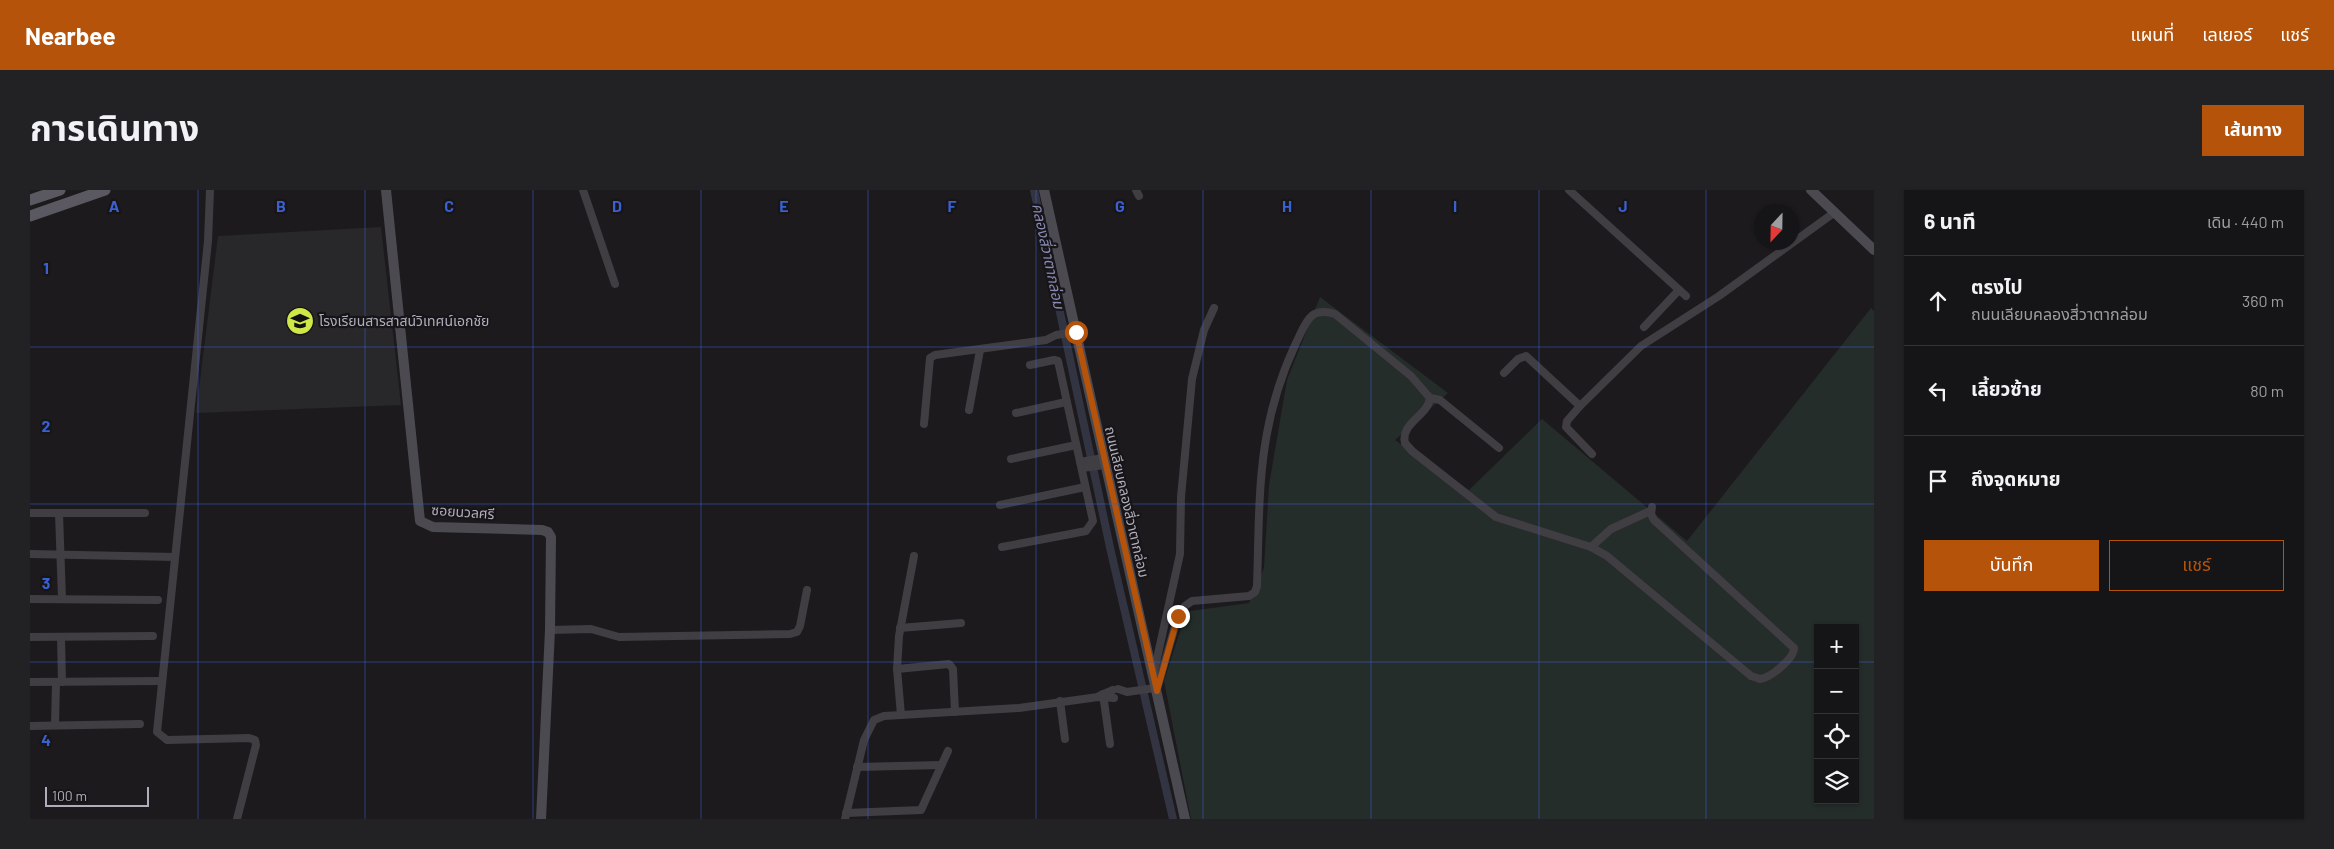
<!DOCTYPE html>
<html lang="th">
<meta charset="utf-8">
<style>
:root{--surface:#151416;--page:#222123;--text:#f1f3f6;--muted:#9d9ea1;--line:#343335;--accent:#b45309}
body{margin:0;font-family:Barlow,"Noto Sans Thai",sans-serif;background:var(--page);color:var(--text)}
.controls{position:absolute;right:15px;bottom:15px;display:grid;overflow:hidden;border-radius:0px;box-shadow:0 1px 4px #0004}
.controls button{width:45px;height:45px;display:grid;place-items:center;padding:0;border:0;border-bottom:1px solid var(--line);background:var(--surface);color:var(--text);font:25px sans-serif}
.compass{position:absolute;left:1724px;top:15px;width:45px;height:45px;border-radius:50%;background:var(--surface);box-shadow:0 1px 4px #0004;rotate:202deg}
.scale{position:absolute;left:15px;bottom:12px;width:104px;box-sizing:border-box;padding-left:5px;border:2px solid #b0aebb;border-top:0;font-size:14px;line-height:18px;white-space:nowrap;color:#b0aebb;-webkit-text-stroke:4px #171518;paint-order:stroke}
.stop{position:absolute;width:15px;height:15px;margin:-11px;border:4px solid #b45309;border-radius:50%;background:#fff}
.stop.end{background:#b45309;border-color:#fff;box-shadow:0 1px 5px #0008}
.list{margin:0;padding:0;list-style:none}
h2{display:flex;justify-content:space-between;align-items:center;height:65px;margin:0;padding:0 20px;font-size:21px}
h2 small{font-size:16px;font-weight:400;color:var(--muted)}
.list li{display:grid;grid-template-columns:32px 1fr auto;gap:15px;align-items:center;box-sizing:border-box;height:90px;padding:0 20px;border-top:1px solid var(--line)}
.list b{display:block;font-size:19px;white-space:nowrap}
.list p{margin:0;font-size:16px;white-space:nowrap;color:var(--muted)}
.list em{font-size:16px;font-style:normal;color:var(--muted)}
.actions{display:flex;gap:10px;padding:15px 20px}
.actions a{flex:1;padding:11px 0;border:1px solid var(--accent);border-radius:0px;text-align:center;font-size:18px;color:var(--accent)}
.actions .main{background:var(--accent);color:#fff}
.icon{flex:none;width:28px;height:28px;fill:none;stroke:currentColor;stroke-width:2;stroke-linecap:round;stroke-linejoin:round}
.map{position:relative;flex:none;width:1844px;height:629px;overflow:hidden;border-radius:0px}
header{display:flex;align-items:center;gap:30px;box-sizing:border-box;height:70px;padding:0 25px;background:var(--accent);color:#fff}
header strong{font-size:24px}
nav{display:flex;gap:28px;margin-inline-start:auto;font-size:18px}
.intro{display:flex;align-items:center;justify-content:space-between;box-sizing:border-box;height:120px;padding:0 30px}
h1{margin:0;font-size:35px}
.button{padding:12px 22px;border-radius:0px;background:var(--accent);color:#fff;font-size:18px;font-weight:700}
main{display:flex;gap:30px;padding:0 30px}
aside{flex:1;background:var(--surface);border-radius:0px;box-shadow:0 1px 4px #0004}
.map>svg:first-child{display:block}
</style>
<header>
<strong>Nearbee</strong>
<nav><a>แผนที่</a><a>เลเยอร์</a><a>แชร์</a></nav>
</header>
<div class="intro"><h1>การเดินทาง</h1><a class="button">เส้นทาง</a></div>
<main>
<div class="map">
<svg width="1844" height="629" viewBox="0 0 1844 629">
<rect width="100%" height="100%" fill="#1c1a1d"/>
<path fill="#28272a" d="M351,37L371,215L166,223L188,46Z"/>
<path fill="#242d2a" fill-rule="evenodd" d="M1290,107L1418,203L1365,250L1439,300L1512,229L1657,351L1841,118L1844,121V629H1161L1134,491L1153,432L1160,421L1219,413L1234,378L1239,295L1257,190ZM1788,438H1825V610H1788Z"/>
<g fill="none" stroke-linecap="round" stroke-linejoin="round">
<path stroke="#333442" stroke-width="8" d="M1004,0L1081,362L1143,629"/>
<g stroke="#403e43" stroke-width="8">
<path d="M180,0L178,51L127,542L137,550L219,548L225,550L226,555L207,629"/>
<path d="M553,0L585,94"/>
<path d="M1106,0L1109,6"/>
<path d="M1539,0L1656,106"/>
<path d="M1614,137L1649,100"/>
<path d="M1474,183L1488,169L1496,166L1550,216"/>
<path d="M1400,208L1410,210L1469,258"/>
<path d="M939,220L950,160"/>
<path d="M986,223L1036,212"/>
<path d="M894,234L900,168L905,165L1016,150L1026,145L1046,142"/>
<path d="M1562,264L1536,237L1537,231L1550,216L1611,156L1689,106L1805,22"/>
<path d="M981,269L1046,255"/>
<path d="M1050,272L1073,268"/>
<path d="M1052,278L1075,275"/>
<path d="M970,315L1055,297"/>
<path d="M0,323H115"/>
<path d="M29,323L32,409"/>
<path d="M972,357L1056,341L1063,331L1028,171L1024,170L1000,175"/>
<path d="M1561,357L1581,339L1620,321"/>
<path d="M0,364L145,367"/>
<path d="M0,409L128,410"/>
<path d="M870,438L931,433"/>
<path d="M520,440L561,439L589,447L760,444L767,442L770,436L777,400"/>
<path d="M0,447L123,446"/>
<path d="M31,447L32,492"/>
<path d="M867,479L919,474L923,479L925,522"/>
<path d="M1124,482L1150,364L1151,307L1162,189L1174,140L1184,118"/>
<path d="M0,492L132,491"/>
<path d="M1088,499L1097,502L1125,498"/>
<path d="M1127,499L1148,426L1155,416L1162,411L1219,406L1225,402L1227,396C1230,306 1226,238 1266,153C1276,133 1279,116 1305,124L1381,186L1400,208C1398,226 1370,233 1375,253L1382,261L1466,327L1561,357L1577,366L1721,486L1730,489C1740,488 1764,469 1764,458L1624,330L1621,324L1622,317"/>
<path d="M1073,504L1080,554"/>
<path d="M1069,506L1083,500"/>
<path d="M1030,511L1035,549"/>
<path d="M871,525L867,479L869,446L884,366"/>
<path d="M25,535L26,492"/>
<path d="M0,536L110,534"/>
<path d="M827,577L911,575"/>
<path d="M816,623L891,620L918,561"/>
<path d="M815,629L834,550L844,530L854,526L989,518L1068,507L1084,508"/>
</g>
<g stroke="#4c4a51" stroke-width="10">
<path d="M356,0L390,331L403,337L512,340L518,342L521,347L520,440L511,629"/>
<path d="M1014,0L1155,629"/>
<path d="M1781,0L1844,60"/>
</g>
<g stroke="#5a5860" stroke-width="11">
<path d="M0,10L30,0"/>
<path d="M0,26L75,0"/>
</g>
</g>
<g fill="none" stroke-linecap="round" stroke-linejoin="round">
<path stroke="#b45309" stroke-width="6" d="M1046,142L1127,501L1148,426"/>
</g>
<path fill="none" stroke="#3a61d2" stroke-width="1" stroke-opacity="0.55" d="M168,0V629M335,0V629M503,0V629M671,0V629M838,0V629M1006,0V629M1173,0V629M1341,0V629M1509,0V629M1676,0V629M0,157H1844M0,314H1844M0,472H1788M1825,472H1844"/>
<defs>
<g id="school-disc" transform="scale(1.4375)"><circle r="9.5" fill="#d0e847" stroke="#171518"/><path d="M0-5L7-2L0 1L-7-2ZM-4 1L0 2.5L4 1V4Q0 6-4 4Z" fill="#111"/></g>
</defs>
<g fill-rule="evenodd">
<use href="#school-disc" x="270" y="131"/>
</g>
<g text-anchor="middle" stroke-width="4.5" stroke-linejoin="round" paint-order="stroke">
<g font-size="14" fill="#b0aebb" stroke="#171518" text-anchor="start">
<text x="289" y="136">โรงเรียนสารสาสน์วิเทศน์เอกชัย</text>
</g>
<g font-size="14" fill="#b0aebb" stroke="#171518">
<text transform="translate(1097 312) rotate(77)" y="5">ถนนเลียบคลองสี่วาตากล่อม</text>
<text transform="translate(433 322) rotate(4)" y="5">ซอยนวลศรี</text>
</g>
<g font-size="15" font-style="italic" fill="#888ab3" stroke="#171518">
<text transform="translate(1018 66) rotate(78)" y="5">คลองสี่วาตากล่อม</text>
</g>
</g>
<g font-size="16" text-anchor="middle" font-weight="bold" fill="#3a61d2" stroke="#171518" stroke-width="4.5" stroke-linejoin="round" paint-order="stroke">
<text x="84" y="22">A</text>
<text x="251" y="22">B</text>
<text x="419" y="22">C</text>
<text x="587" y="22">D</text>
<text x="754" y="22">E</text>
<text x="922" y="22">F</text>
<text x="1090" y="22">G</text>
<text x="1257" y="22">H</text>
<text x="1425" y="22">I</text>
<text x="1593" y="22">J</text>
<text x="16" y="84">1</text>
<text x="16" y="242">2</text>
<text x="16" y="399">3</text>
<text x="16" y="556">4</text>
</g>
</svg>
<div class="controls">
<button>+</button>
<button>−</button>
<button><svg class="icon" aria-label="locate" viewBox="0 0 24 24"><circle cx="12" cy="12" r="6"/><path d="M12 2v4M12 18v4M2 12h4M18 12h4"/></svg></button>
<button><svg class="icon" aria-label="layers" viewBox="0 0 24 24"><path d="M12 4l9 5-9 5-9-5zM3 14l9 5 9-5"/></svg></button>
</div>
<svg class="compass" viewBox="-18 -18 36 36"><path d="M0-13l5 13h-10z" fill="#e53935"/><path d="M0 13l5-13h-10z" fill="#9d9ea1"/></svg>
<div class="scale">100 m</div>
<div class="stop" style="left:1046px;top:142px"></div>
<div class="stop end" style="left:1148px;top:426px"></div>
</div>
<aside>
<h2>6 นาที<small>เดิน · 440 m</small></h2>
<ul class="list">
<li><svg class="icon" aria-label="ahead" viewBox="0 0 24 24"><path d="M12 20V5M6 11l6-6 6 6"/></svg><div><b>ตรงไป</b><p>ถนนเลียบคลองสี่วาตากล่อม</p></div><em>360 m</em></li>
<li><svg class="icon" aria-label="left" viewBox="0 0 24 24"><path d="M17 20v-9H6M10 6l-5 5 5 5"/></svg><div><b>เลี้ยวซ้าย</b></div><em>80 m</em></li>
<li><svg class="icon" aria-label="arrive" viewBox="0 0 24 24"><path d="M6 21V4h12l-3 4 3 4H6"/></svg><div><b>ถึงจุดหมาย</b></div></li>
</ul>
<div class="actions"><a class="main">บันทึก</a><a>แชร์</a></div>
</aside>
</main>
